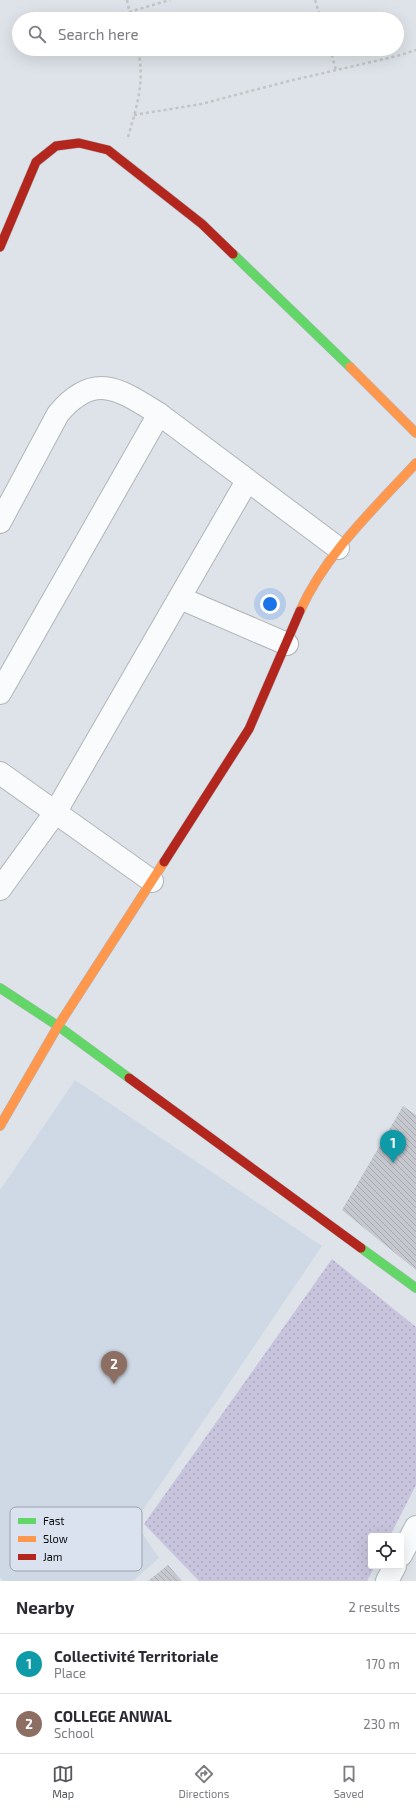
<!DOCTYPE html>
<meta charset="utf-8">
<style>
:root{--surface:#fff;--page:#f7f7f7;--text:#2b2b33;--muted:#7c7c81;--line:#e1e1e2;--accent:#54575b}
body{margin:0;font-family:"Exo 2",sans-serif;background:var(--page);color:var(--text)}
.controls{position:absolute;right:12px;bottom:12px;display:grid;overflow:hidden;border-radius:4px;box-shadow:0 4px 16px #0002}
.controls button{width:36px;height:36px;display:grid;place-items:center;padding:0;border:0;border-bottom:1px solid var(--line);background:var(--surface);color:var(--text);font:20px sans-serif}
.you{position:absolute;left:270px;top:604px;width:14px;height:14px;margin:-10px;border:3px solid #fff;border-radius:50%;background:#1a73e8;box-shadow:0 0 0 6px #1a73e833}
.badge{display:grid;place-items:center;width:26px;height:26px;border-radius:50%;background:var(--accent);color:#fff;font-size:13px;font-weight:700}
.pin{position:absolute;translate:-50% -33px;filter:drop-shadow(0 1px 2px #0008)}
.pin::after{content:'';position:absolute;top:21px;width:14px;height:12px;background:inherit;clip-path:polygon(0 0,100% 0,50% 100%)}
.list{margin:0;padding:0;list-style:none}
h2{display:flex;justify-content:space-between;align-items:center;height:52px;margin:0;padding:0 16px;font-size:17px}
h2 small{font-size:13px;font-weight:400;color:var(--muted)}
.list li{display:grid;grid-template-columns:26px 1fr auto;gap:12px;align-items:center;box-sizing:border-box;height:60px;padding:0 16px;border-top:1px solid var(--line)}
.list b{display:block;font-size:15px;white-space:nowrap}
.list p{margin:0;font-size:13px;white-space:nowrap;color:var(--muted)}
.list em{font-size:13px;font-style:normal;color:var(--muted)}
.icon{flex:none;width:22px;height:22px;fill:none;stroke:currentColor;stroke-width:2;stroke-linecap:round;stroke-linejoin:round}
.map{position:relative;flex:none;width:416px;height:1581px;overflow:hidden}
.search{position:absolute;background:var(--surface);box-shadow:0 4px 16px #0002;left:12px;right:12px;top:12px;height:44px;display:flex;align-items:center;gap:10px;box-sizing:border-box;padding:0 14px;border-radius:22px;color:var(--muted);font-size:15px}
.sheet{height:172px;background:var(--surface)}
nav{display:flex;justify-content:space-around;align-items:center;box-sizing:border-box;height:56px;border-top:1px solid var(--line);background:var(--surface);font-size:11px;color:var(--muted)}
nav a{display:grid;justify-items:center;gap:2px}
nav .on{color:var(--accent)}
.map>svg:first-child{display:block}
</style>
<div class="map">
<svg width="416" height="1581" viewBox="0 0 416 1581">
<defs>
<pattern id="park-dots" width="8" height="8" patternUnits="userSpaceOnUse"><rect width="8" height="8" fill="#c8c4dd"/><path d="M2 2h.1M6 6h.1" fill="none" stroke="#aaa7bc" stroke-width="1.8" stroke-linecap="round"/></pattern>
<pattern id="building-back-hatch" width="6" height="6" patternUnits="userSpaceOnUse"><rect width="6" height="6" fill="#c5c8ce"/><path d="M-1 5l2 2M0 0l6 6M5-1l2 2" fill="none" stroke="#a8aab0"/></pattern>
</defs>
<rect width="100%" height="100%" fill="#dee3e9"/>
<path fill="#cfd9e5" d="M75,1080L322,1246L135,1522L159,1558L133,1581H3L0,1577V1190Z"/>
<path fill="url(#park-dots)" d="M332,1259L416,1327V1485L390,1536H371V1566H375L367,1581H199L144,1524Z"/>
<g fill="url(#building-back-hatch)">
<path d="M403,1106L416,1115V1270L342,1210Z"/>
<path d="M168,1565L182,1581H148Z"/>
</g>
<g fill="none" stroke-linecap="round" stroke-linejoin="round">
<g stroke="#b1b5ba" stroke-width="24">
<g id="street">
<path d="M0,522L58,414C94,371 119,389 159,414L338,548"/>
<path d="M180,598L287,644"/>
<path d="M0,693L159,414"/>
<path d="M0,773L152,881"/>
<path d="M0,889L55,813L247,481"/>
<path d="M401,1555L416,1527"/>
<path d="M387,1581L395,1566"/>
</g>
</g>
<g stroke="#b1b5ba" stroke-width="10">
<g id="fast">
<path d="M233,254L350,367"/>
<path d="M0,988L58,1026L129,1078"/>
<path d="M361,1248L416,1288"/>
</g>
</g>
<g stroke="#b1b5ba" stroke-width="10">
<g id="slow">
<path d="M350,367L416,433"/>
<path d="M300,611C326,553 374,509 416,463"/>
<path d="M0,1126L58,1026L164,862"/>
</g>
</g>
<g stroke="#b1b5ba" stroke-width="10">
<g id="jam">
<path d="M0,247L36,162L56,146L79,143L108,150L202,224L233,254"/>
<path d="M164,862L249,729L300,611"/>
<path d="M129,1078L361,1248"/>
</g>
</g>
<g stroke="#c2c4c5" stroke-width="2.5" stroke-dasharray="3 3" stroke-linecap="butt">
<path d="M127,0L131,19"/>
<path d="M315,0L321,19"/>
<path d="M129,12L170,0"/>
<path d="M330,49L336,70"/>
<path d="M134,115L201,104L289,81L397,56L416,50"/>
<path d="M128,137C137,106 145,82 138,49"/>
</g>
<use href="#street" stroke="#fafbfc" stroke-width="22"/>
<use href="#fast" stroke="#63d668" stroke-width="9"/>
<use href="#slow" stroke="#ff974d" stroke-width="9"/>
<use href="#jam" stroke="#b3261e" stroke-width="9"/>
</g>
<rect x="10" y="1507" width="132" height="64" rx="6" fill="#d9e2ee" stroke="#9ba2ab" stroke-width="1"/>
<rect x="18" y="1518" width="18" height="6" fill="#63d668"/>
<rect x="18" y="1536" width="18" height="6" fill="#ff974d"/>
<rect x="18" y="1554" width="18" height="6" fill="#b3261e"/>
<g font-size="11" fill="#090b0f">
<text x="43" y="1525">Fast</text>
<text x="43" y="1543">Slow</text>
<text x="43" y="1561">Jam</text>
</g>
</svg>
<div class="controls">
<button><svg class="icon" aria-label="locate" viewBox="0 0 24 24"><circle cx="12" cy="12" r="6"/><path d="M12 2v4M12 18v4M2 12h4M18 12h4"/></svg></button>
</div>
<div class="you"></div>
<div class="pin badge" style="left:393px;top:1163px;background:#0f9aa8">1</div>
<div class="pin badge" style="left:114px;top:1384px;background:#8d6e63">2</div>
<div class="search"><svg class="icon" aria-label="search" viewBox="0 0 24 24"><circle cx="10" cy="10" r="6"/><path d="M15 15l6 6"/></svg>Search here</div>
</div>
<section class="sheet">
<h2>Nearby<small>2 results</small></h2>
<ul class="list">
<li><span class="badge" style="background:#0f9aa8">1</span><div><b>Collectivité Territoriale</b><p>Place</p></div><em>170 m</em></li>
<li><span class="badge" style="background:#8d6e63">2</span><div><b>COLLEGE ANWAL</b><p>School</p></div><em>230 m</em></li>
</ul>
</section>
<nav>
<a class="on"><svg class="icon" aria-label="map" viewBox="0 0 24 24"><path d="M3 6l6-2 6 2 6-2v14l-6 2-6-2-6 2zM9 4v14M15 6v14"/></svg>Map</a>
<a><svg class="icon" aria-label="directions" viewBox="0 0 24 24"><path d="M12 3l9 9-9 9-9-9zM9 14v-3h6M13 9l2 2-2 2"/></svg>Directions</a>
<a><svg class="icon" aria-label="saved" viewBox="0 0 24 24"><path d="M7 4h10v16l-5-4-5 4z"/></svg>Saved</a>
</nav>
